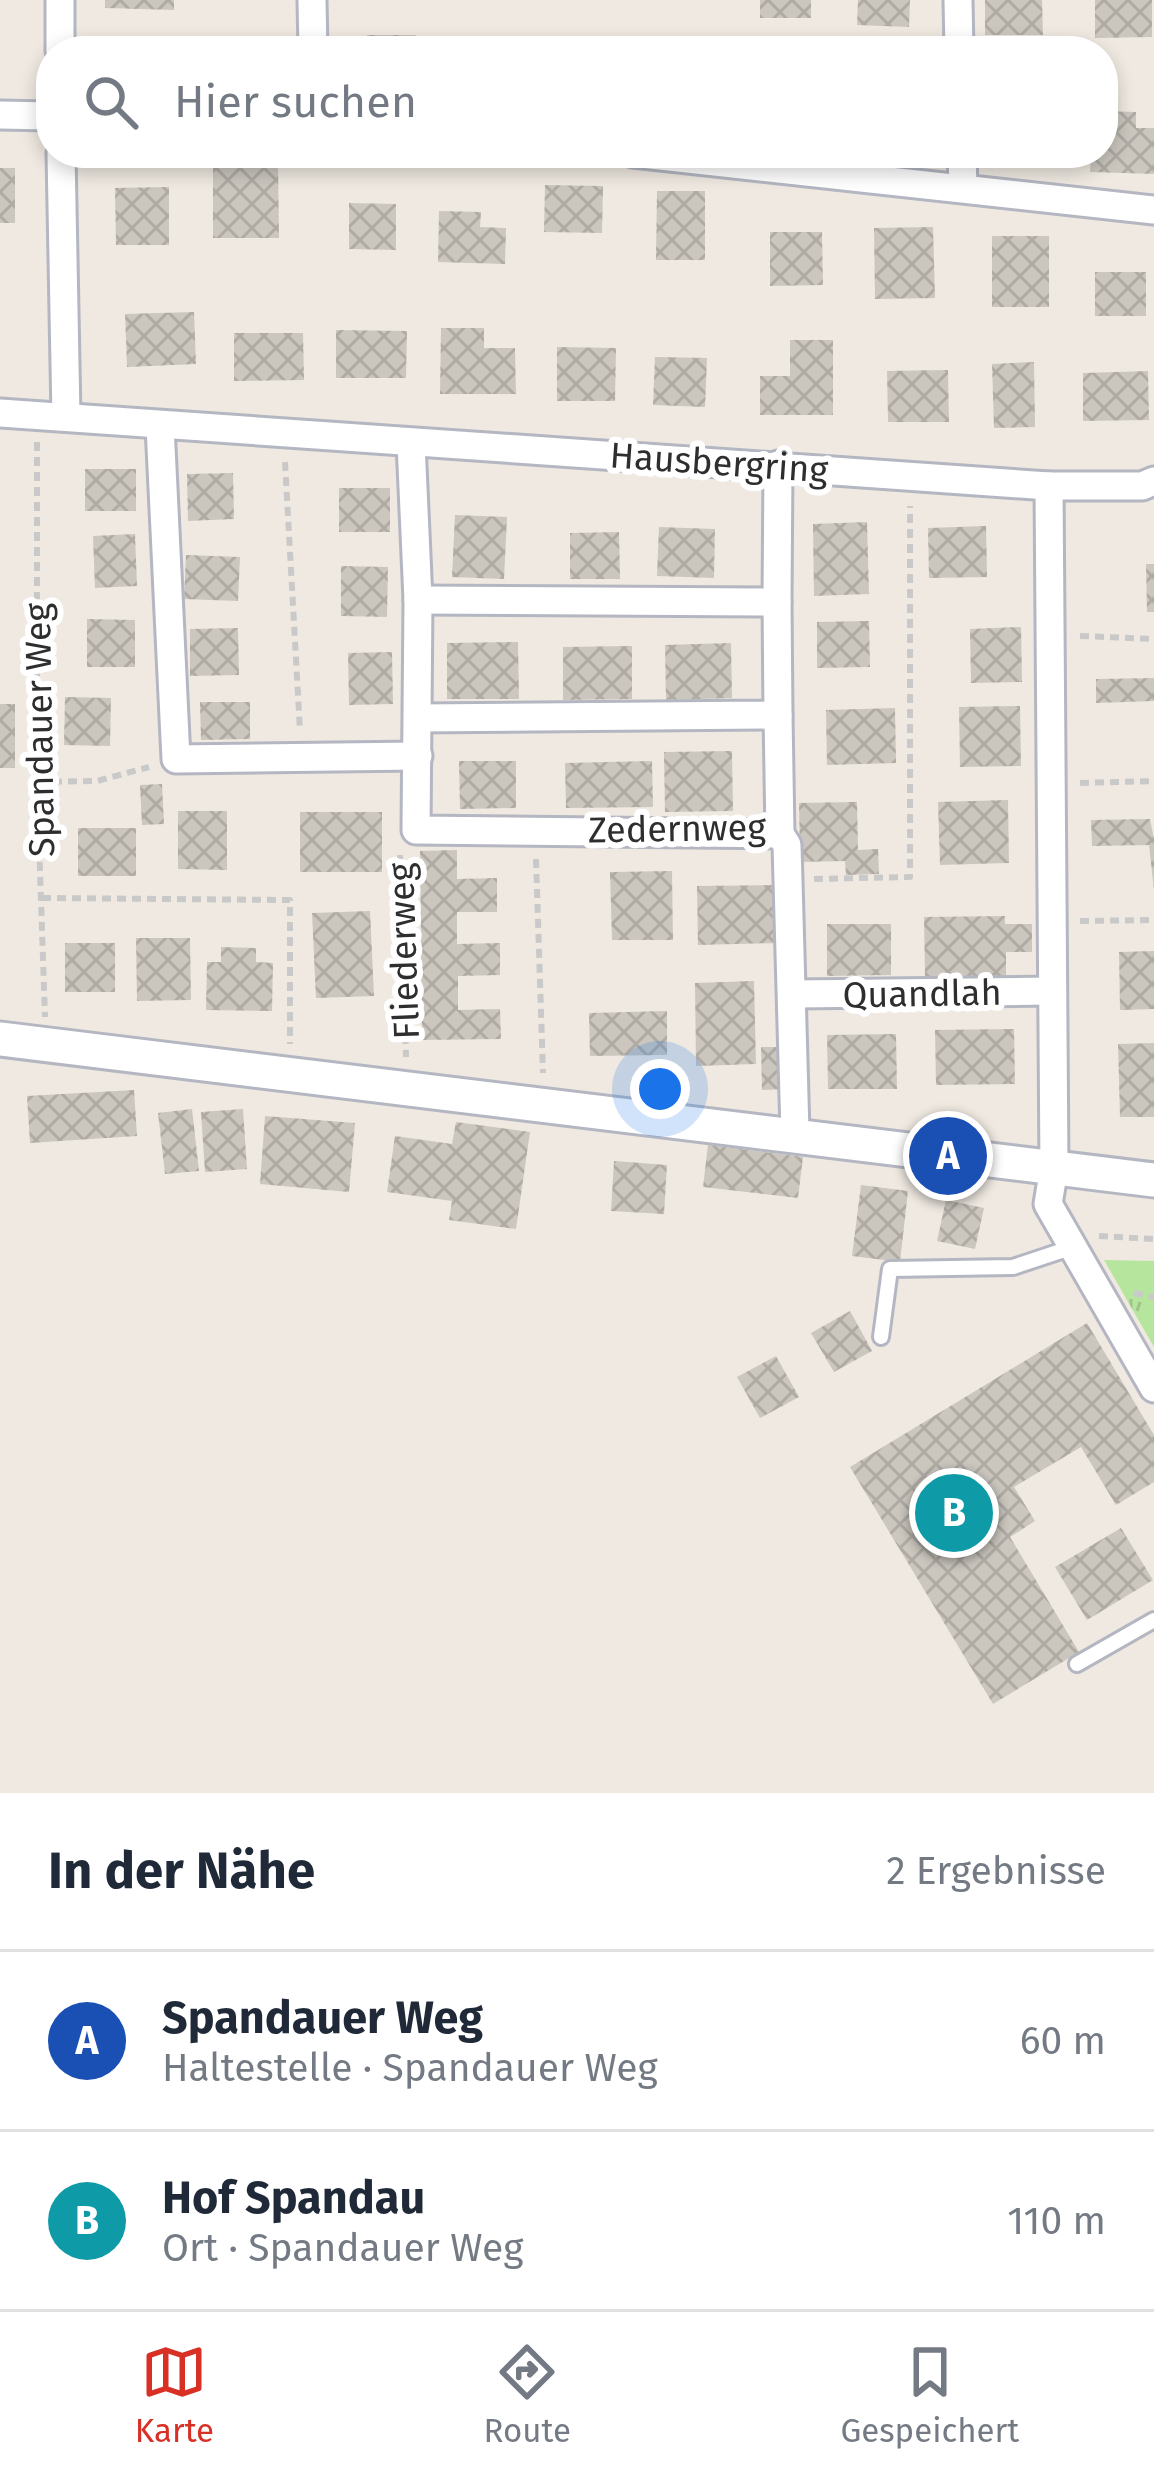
<!DOCTYPE html>
<html lang="de">
<meta charset="utf-8">
<style>
:root{--surface:#fff;--page:#f2f2f3;--text:#1f2937;--muted:#747a83;--line:#e0e1e3;--accent:#d93025}
body{margin:0;font-family:"Fira Sans",sans-serif;background:var(--page);color:var(--text)}
.you{position:absolute;left:660px;top:1089px;width:42px;height:42px;margin:-30px;border:9px solid #fff;border-radius:50%;background:#1a73e8;box-shadow:0 0 0 18px #1a73e833}
.badge{display:grid;place-items:center;width:78px;height:78px;border-radius:50%;background:var(--accent);color:#fff;font-size:39px;font-weight:700}
.pin{position:absolute;translate:-50% -50%;border:6px solid #fff;box-shadow:0 3px 12px #0006}
.list{margin:0;padding:0;list-style:none}
h2{display:flex;justify-content:space-between;align-items:center;height:156px;margin:0;padding:0 48px;font-size:51px}
h2 small{font-size:39px;font-weight:400;color:var(--muted)}
.list li{display:grid;grid-template-columns:78px 1fr auto;gap:36px;align-items:center;box-sizing:border-box;height:180px;padding:0 48px;border-top:3px solid var(--line)}
.list b{display:block;font-size:45px;white-space:nowrap}
.list p{margin:0;font-size:39px;white-space:nowrap;color:var(--muted)}
.list em{font-size:39px;font-style:normal;color:var(--muted)}
.icon{flex:none;width:66px;height:66px;fill:none;stroke:currentColor;stroke-width:2;stroke-linecap:round;stroke-linejoin:round}
.map{position:relative;flex:none;width:1154px;height:1793px;overflow:hidden}
.search{position:absolute;background:var(--surface);box-shadow:0 6px 18px #0003;left:36px;right:36px;top:36px;height:132px;display:flex;align-items:center;gap:30px;box-sizing:border-box;padding:0 42px;border-radius:48px;color:var(--muted);font-size:45px}
.sheet{height:516px;background:var(--surface)}
nav{display:flex;justify-content:space-around;align-items:center;box-sizing:border-box;height:168px;border-top:3px solid var(--line);background:var(--surface);font-size:33px;color:var(--muted)}
nav a{display:grid;justify-items:center;gap:6px}
nav .on{color:var(--accent)}
.map>svg:first-child{display:block}
</style>
<div class="map">
<svg width="1154" height="1793" viewBox="0 0 1154 1793">
<defs>
<pattern id="grass-tufts" width="24" height="20" patternUnits="userSpaceOnUse" patternTransform="scale(3)"><rect width="24" height="20" fill="#b6e59e"/><path d="M3 7l-1-3M5 7V3M7 7l1-3M15 17l-1-3M17 17v-4M19 17l1-3" fill="none" stroke="#9dc588"/></pattern>
<pattern id="building-cross-hatch" width="8" height="8" patternUnits="userSpaceOnUse" patternTransform="scale(3)"><rect width="8" height="8" fill="#cbc7bf"/><path d="M0 0l8 8M0 8l8-8" fill="none" stroke="#afaba4"/></pattern>
</defs>
<rect width="100%" height="100%" fill="#efe9e1"/>
<path fill="url(#grass-tufts)" d="M1104,1260L1154,1261V1347Z"/>
<g fill="url(#building-cross-hatch)">
<path d="M105,0H174V10L105,8Z"/>
<rect x="760" y="0" width="51" height="18"/>
<path d="M858,0H910L909,27L857,25Z"/>
<path d="M985,0H1042L1043,35H985Z"/>
<path d="M1095,0H1152V37L1095,38Z"/>
<rect x="367" y="35" width="49" height="16"/>
<path d="M457,44L507,45V51H456Z"/>
<path d="M1103,111L1136,112V128H1154V174L1090,172L1091,153H1103Z"/>
<path d="M213,166H278L279,238H213Z"/>
<rect x="0" y="168" width="15" height="55"/>
<path d="M545,185L603,186L602,233L544,232Z"/>
<path d="M169,187V245H116L115,188Z"/>
<path d="M657,191H705V260H656Z"/>
<path d="M349,203L396,204V250L349,249Z"/>
<path d="M439,211L481,212L480,227L506,228L505,264L438,262Z"/>
<path d="M933,227L935,298L875,299L874,228Z"/>
<path d="M770,232H822L823,285L770,286Z"/>
<rect x="992" y="236" width="57" height="71"/>
<rect x="1095" y="272" width="51" height="44"/>
<path d="M194,312L196,364L127,367L125,314Z"/>
<path d="M441,328H484V348H515L516,394H440Z"/>
<path d="M336,330L407,331L406,378H336Z"/>
<path d="M234,333H303L304,380L234,381Z"/>
<path d="M790,340H833V415H760V376H790Z"/>
<path d="M557,347L616,348L615,401H557Z"/>
<path d="M655,357L707,358L705,407L653,405Z"/>
<path d="M1034,362L1035,427L994,428L992,364Z"/>
<path d="M948,370L949,422H888L887,371Z"/>
<path d="M1148,371L1149,420L1083,421V373Z"/>
<rect x="85" y="469" width="51" height="42"/>
<path d="M233,473L234,519L188,521L187,474Z"/>
<rect x="339" y="488" width="51" height="44"/>
<path d="M455,515L507,517L504,579L452,577Z"/>
<path d="M867,522L869,594L814,596L813,524Z"/>
<path d="M986,526L987,577L929,578L928,528Z"/>
<path d="M659,527L715,529L714,578L657,576Z"/>
<path d="M619,532L620,579H570V533Z"/>
<path d="M135,534L137,586L95,588L93,536Z"/>
<path d="M186,555L240,557L238,601L184,599Z"/>
<path d="M1146,564H1154V612H1147Z"/>
<path d="M341,566L388,567L387,617L341,616Z"/>
<path d="M87,619L135,620V667H87Z"/>
<path d="M869,621L870,667L817,668V622Z"/>
<path d="M1021,627L1022,682L971,683L970,629Z"/>
<path d="M238,628L239,675L190,676V629Z"/>
<path d="M518,642L519,699H447V643Z"/>
<path d="M731,643L732,698L666,700L665,645Z"/>
<path d="M632,646V699L563,700V647Z"/>
<path d="M392,652L393,704L349,705L348,653Z"/>
<path d="M1154,678V701L1096,703V679Z"/>
<path d="M65,697L111,698L110,746L64,745Z"/>
<path d="M200,702H250V739L201,740Z"/>
<rect x="0" y="704" width="15" height="64"/>
<path d="M1020,706L1021,766L960,767L959,707Z"/>
<path d="M895,708L896,763L827,765L826,710Z"/>
<path d="M732,751L733,811L665,812L664,752Z"/>
<path d="M459,761H516V808L460,809Z"/>
<path d="M652,761L653,807L566,808L565,763Z"/>
<path d="M162,784L164,824L142,825L140,785Z"/>
<path d="M1008,800L1009,863L940,865L938,802Z"/>
<path d="M857,802L858,850L878,849L879,874L846,875L845,861L800,862L799,803Z"/>
<path d="M178,811H227V870L178,869Z"/>
<rect x="300" y="812" width="82" height="60"/>
<path d="M1150,819L1154,839V890L1149,845L1092,846L1091,820Z"/>
<rect x="78" y="828" width="58" height="48"/>
<path d="M457,850V879L497,878V912H457V944L500,943V975L458,976V1010L500,1009L501,1039L422,1040L420,851Z"/>
<path d="M672,871L673,940H612L610,872Z"/>
<path d="M777,885L778,943L698,945L697,886Z"/>
<path d="M370,911L374,996L316,998L312,913Z"/>
<path d="M1005,916V924H1032V952H1006V976L925,978L924,917Z"/>
<path d="M827,924H891V975L827,976Z"/>
<path d="M136,938H190L191,1000L137,1001Z"/>
<rect x="65" y="943" width="50" height="49"/>
<path d="M221,947L256,948V962L273,963L272,1011L206,1010L207,962H221Z"/>
<path d="M1154,951V1009L1120,1010L1119,952Z"/>
<path d="M754,981L756,1064L696,1066L695,983Z"/>
<path d="M667,1011V1055L590,1056L589,1013Z"/>
<path d="M1014,1029L1015,1084L936,1085L935,1030Z"/>
<path d="M896,1034L897,1089H828L827,1035Z"/>
<path d="M1154,1043V1117H1120L1118,1044Z"/>
<path d="M761,1047H789V1089L762,1090Z"/>
<path d="M134,1090L137,1136L30,1143L27,1096Z"/>
<path d="M192,1109L199,1171L165,1174L158,1113Z"/>
<path d="M243,1109L247,1169L205,1172L201,1112Z"/>
<path d="M265,1116L355,1123L349,1192L260,1184Z"/>
<path d="M456,1122L530,1132L516,1229L449,1220L452,1201L387,1192L395,1136L452,1144Z"/>
<path d="M708,1145L803,1157L798,1198L703,1187Z"/>
<path d="M614,1161L667,1165L664,1214L611,1211Z"/>
<path d="M861,1185L908,1191L900,1262L852,1256Z"/>
<path d="M946,1200L984,1208L975,1249L937,1241Z"/>
<path d="M850,1311L872,1351L834,1372L811,1333Z"/>
<path d="M1087,1323L1154,1435V1482L1116,1505L1081,1447L1014,1487L1035,1521L1010,1537L1079,1652L993,1704L850,1467Z"/>
<path d="M776,1356L799,1397L760,1418L737,1377Z"/>
<path d="M1121,1528L1153,1580L1087,1620L1055,1567Z"/>
</g>
<g fill="none" stroke-linecap="round" stroke-linejoin="round">
<g stroke="#b4b7c1" stroke-width="20">
<g id="service">
<path d="M881,1337L890,1269L1013,1267L1073,1247"/>
<path d="M1077,1664L1154,1620"/>
</g>
</g>
<g stroke="#b4b7c1" stroke-width="33">
<g id="minor">
<path d="M60,0V51"/>
<path d="M312,0L313,51"/>
<path d="M958,0L959,51"/>
<path d="M0,115L51,116"/>
<path d="M61,153L66,417"/>
<path d="M633,153L1154,210"/>
<path d="M962,153L963,188"/>
<path d="M0,413L1049,486H1142L1154,481"/>
<path d="M160,426L176,759L418,756"/>
<path d="M411,443L418,600L416,830L780,834L778,715"/>
<path d="M1049,486L1054,1168L1048,1204L1154,1388"/>
<path d="M418,600L777,602L778,465"/>
<path d="M419,718L778,715L777,602"/>
<path d="M780,834L787,845L795,1133"/>
<path d="M795,994L1050,991"/>
</g>
</g>
<g stroke="#b4b7c1" stroke-width="39">
<path id="tertiary" d="M0,1039L1154,1180"/>
</g>
<g stroke="#c9c9c9" stroke-width="6" stroke-dasharray="9 6" stroke-linecap="butt">
<path d="M37,442V782L45,1017"/>
<path d="M285,462L300,731"/>
<path d="M1080,636L1154,639"/>
<path d="M38,782L97,781L149,767"/>
<path d="M1080,783L1154,781"/>
<path d="M400,855L406,1057"/>
<path d="M536,859L543,1073"/>
<path d="M814,879L910,877V506"/>
<path d="M42,898L290,900V1044"/>
<path d="M1080,921L1154,920"/>
<path d="M1099,1236L1154,1239"/>
<path d="M1134,1293L1154,1297"/>
</g>
<use href="#service" stroke="#fff" stroke-width="14"/>
<use href="#minor" stroke="#fff" stroke-width="27"/>
<use href="#tertiary" stroke="#fff" stroke-width="33"/>
</g>
<g text-anchor="middle" stroke-width="12" stroke-linejoin="round" paint-order="stroke">
<g font-size="36" fill="#2e2e2e" stroke="#fff">
<text transform="translate(719 462) rotate(4)" y="13">Hausbergring</text>
<text transform="translate(39 730) rotate(-91)" y="13">Spandauer Weg</text>
<text transform="translate(677 828) rotate(-1)" y="13">Zedernweg</text>
<text transform="translate(403 951) rotate(-92)" y="13">Fliederweg</text>
<text transform="translate(922 993) rotate(-1)" y="13">Quandlah</text>
</g>
</g>
</svg>
<div class="you"></div>
<div class="pin badge" style="left:948px;top:1156px;background:#1a4fb4">A</div>
<div class="pin badge" style="left:954px;top:1513px;background:#0f9aa8">B</div>
<div class="search"><svg class="icon" aria-label="search" viewBox="0 0 24 24"><circle cx="10" cy="10" r="6"/><path d="M15 15l6 6"/></svg>Hier suchen</div>
</div>
<section class="sheet">
<h2>In der Nähe<small>2 Ergebnisse</small></h2>
<ul class="list">
<li><span class="badge" style="background:#1a4fb4">A</span><div><b>Spandauer Weg</b><p>Haltestelle · Spandauer Weg</p></div><em>60 m</em></li>
<li><span class="badge" style="background:#0f9aa8">B</span><div><b>Hof Spandau</b><p>Ort · Spandauer Weg</p></div><em>110 m</em></li>
</ul>
</section>
<nav>
<a class="on"><svg class="icon" aria-label="map" viewBox="0 0 24 24"><path d="M3 6l6-2 6 2 6-2v14l-6 2-6-2-6 2zM9 4v14M15 6v14"/></svg>Karte</a>
<a><svg class="icon" aria-label="directions" viewBox="0 0 24 24"><path d="M12 3l9 9-9 9-9-9zM9 14v-3h6M13 9l2 2-2 2"/></svg>Route</a>
<a><svg class="icon" aria-label="saved" viewBox="0 0 24 24"><path d="M7 4h10v16l-5-4-5 4z"/></svg>Gespeichert</a>
</nav>
